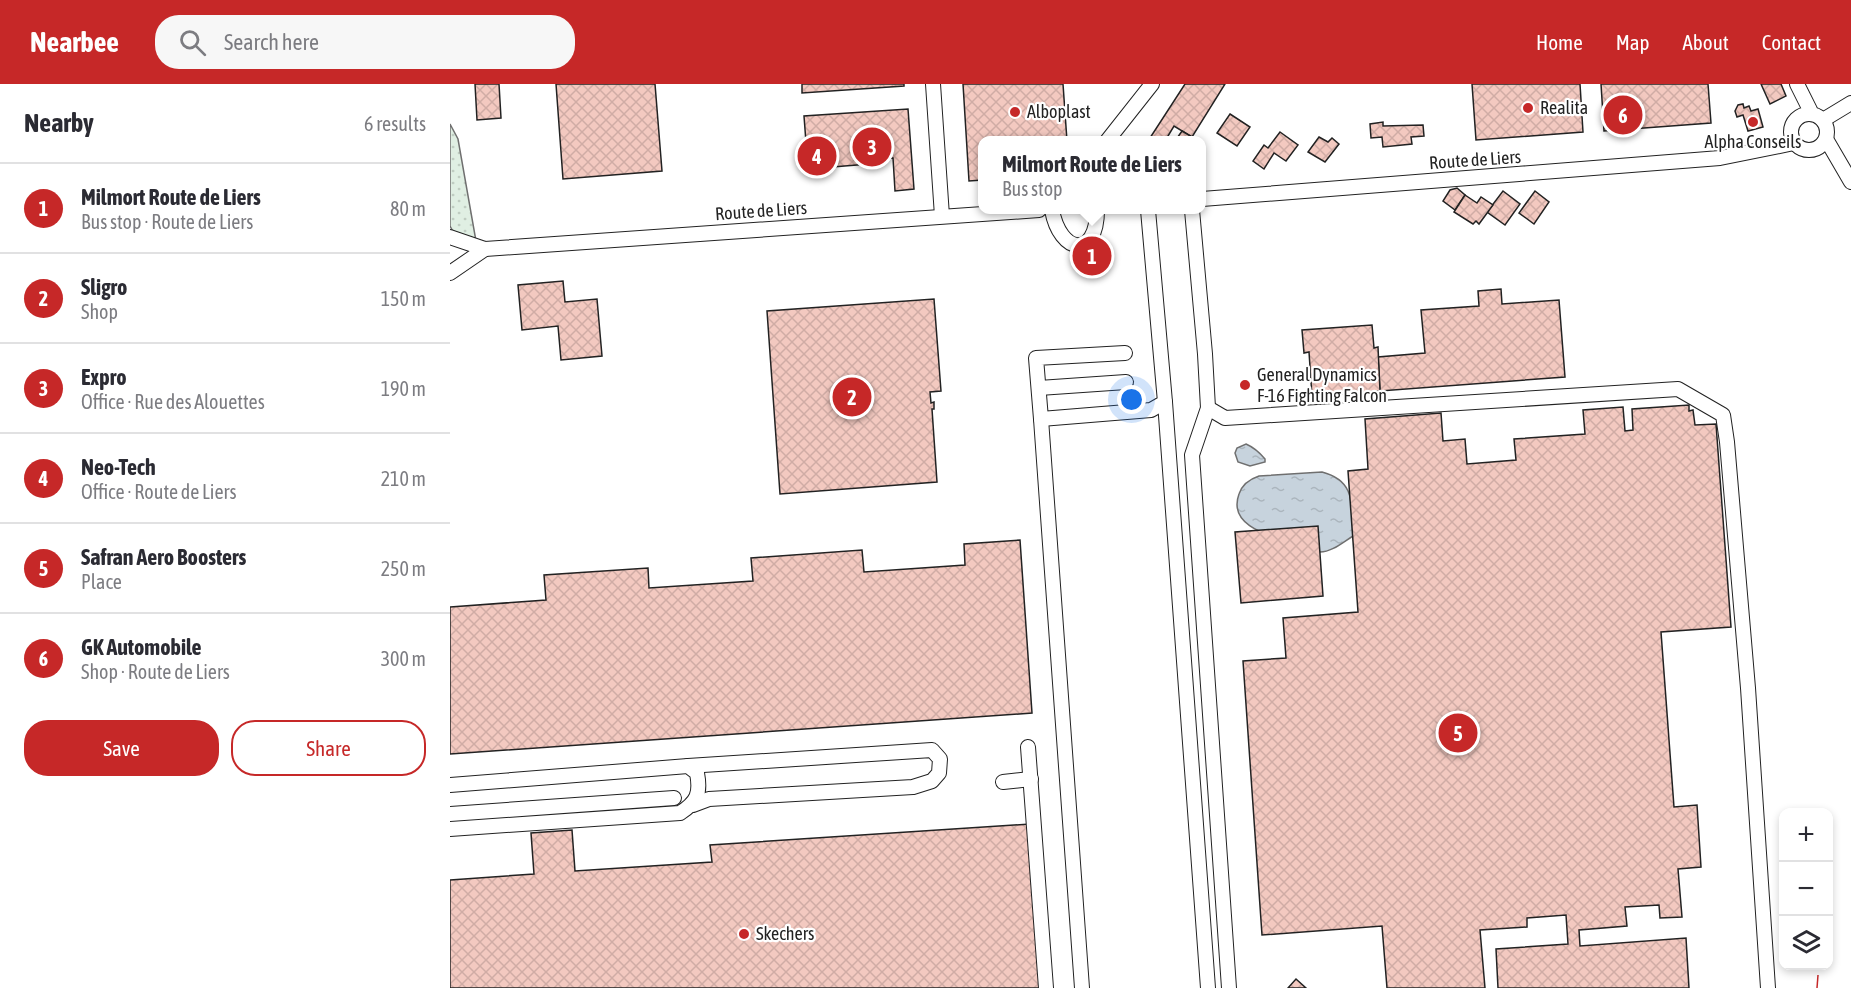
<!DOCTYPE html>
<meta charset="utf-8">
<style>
:root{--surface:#fff;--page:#f7f7f7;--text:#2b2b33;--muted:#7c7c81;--line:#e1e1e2;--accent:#c62828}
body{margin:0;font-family:"Asap Condensed",sans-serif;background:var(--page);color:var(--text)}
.controls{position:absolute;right:18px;bottom:18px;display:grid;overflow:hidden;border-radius:12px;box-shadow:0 3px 9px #0003}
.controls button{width:54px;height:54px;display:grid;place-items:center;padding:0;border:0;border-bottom:2px solid var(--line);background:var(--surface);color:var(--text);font:30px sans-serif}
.you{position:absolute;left:682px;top:316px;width:21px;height:21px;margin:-15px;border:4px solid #fff;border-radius:50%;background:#1a73e8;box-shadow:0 0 0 9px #1a73e833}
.badge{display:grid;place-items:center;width:39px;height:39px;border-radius:50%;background:var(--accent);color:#fff;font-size:20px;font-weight:700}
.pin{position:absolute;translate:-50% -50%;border:3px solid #fff;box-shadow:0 2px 6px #0006}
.popup{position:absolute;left:528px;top:52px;width:228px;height:78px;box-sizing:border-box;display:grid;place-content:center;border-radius:12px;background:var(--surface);filter:drop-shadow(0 2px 4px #0005);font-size:20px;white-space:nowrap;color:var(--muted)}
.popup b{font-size:22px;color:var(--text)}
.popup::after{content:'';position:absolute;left:50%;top:100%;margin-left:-12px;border:12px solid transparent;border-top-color:var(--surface)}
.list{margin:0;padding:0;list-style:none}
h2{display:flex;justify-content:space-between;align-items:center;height:78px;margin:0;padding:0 24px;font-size:26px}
h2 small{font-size:20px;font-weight:400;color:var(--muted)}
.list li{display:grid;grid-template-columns:39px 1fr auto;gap:18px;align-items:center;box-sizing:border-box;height:90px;padding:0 24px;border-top:2px solid var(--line)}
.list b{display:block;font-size:22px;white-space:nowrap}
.list p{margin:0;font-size:20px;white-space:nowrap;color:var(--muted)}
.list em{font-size:20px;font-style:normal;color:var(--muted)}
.actions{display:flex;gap:12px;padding:18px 24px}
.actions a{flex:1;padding:14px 0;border:2px solid var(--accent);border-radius:24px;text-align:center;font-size:21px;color:var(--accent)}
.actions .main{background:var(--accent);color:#fff}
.icon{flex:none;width:33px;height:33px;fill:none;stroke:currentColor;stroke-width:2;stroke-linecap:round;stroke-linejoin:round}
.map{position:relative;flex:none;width:1401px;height:904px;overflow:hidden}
header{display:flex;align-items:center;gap:36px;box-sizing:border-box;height:84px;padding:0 30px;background:var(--accent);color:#fff}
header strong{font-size:28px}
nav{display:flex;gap:33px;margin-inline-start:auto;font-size:21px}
.search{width:420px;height:54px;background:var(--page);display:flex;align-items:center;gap:15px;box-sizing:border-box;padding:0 21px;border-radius:24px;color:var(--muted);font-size:22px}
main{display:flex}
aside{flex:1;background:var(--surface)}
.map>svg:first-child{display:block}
</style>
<header>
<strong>Nearbee</strong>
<div class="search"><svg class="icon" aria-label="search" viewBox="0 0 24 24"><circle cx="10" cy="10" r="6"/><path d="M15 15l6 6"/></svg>Search here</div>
<nav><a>Home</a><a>Map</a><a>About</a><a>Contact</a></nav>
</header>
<main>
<aside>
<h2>Nearby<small>6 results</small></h2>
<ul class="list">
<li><span class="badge">1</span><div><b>Milmort Route de Liers</b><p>Bus stop · Route de Liers</p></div><em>80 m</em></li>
<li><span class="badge">2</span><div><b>Sligro</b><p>Shop</p></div><em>150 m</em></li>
<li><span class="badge">3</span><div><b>Expro</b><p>Office · Rue des Alouettes</p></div><em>190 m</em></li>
<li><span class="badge">4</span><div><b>Neo-Tech</b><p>Office · Route de Liers</p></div><em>210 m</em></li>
<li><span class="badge">5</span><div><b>Safran Aero Boosters</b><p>Place</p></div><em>250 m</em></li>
<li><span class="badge">6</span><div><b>GK Automobile</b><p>Shop · Route de Liers</p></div><em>300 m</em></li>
</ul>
<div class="actions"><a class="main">Save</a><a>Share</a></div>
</aside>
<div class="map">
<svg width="1401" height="904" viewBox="0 0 1401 904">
<defs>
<pattern id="grass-dots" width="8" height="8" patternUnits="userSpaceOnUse" patternTransform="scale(1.5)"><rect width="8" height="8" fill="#e0efe3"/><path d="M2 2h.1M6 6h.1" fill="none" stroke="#c0cdc2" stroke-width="1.8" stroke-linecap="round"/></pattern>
<pattern id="water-ripples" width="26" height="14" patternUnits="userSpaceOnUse" patternTransform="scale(1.5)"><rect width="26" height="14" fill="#c7d3dd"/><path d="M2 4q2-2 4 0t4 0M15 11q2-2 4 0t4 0" fill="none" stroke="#abb5bd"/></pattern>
<pattern id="building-cross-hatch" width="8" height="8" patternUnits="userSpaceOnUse" patternTransform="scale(1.5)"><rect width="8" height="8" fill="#f3c9c0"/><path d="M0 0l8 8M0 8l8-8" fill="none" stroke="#d0aca5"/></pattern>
</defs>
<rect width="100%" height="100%" fill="#fff"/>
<path fill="url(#grass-dots)" stroke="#6f6f6f" stroke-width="1.5" d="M0,40L8,55L26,157L5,151L0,142Z"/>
<g fill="url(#water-ripples)" stroke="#6f6f6f" stroke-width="1.5">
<path d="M796,360C803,363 810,369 815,375V378L800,382L788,378L785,369L787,364Z"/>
<path d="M872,388C907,397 901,422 903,452C893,458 882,468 870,468C862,468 851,462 843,459C822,452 777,443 789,410C792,401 800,395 809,392Z"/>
</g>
<g fill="url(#building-cross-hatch)" stroke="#222" stroke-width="1.5">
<path d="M25,0H49L51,34L27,36Z"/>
<path d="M106,0H205L212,87L113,95Z"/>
<path d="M352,0H454V2L352,9Z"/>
<path d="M513,0H613L617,57H532V96L519,97Z"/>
<path d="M735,0H775L742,53L724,42L715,57H698Z"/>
<path d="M1022,0H1130L1133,48L1026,56Z"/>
<path d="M1151,0H1258L1261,39L1154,47Z"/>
<path d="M1311,0H1331L1336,12L1320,20Z"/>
<path d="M1293,20L1294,24L1299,22L1301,27L1308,25L1313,43L1298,47L1293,31L1287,33L1285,27L1288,21Z"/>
<path d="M458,25L464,105L445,107L443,74L430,75L431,79L358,85L354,32Z"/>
<path d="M780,30L800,43L787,62L767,49Z"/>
<path d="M933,38V42L973,41L974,52L961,53L962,60L933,63L932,53L921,54L920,40Z"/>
<path d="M732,47L742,53L739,57H725Z"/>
<path d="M830,48L848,61L836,77L824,69L814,85L803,77L814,61L818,64Z"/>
<path d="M869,53L878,58L882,54L889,60L875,78L858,68Z"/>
<path d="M1007,104L1015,111L1005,126L993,117L1000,106Z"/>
<path d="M1053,107L1070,120L1055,141L1037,128Z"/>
<path d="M1085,107L1099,118L1084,140L1069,129Z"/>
<path d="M1015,111L1027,119L1031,113L1043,121L1029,140L1026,137L1023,140L1004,128Z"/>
<path d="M626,173H633L634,183L627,184Z"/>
<path d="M113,197L115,218L147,215L152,272L111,276L108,242L72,246L68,201Z"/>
<path d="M1051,205L1052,220L1109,216L1115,293L930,307L928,273L975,269L971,226L1029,222L1028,207Z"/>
<path d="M484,215L491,307L480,308L481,319L484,318V325H482L487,398L330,410L317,227Z"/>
<path d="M922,241L924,264L928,263L930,307L862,312L859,268L854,269L852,246Z"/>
<path d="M1239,321V327L1243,326L1245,341L1266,340L1281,543L1211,548L1224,723L1247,721L1251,783L1228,785L1232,833L1210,834L1209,821L1175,823L1177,842L1129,846L1130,862L1236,854L1239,904H1048L1046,865L1118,860L1116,831L1077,834V843L1030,846L1035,904H937L932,842L812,851L793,577L836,574L833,534L908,528L898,387L918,385L915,335L991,329L993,357L1015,355L1017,380L1066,376L1064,355L1135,350L1133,326L1173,323L1175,347L1183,346L1182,325Z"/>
<path d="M868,442L873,512L791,519L785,448Z"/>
<path d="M570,456L582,629L0,670V523L96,516L94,491L198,484L199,504L303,497L301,474L412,466L414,488L515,481L514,460Z"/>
<path d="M580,740L591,904H0V796L84,790L81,749L122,746L125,787L262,778L260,761Z"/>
<path d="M846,895L856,904H838Z"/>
</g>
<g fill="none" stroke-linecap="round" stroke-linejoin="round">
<g stroke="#222" stroke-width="16">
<g id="minor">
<path d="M483,0L492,132"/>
<path d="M1347,0L1360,26L1357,29"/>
<circle cx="1359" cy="48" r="18"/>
<path d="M1373,36L1401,19"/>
<path d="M1376,55L1401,98"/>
<path d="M657,57L702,0"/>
<path d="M752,115L1270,74L1344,59"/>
<path d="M602,126C610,170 647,176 647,126"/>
<path d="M742,126L755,270L758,324L742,371L779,904"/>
<path d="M0,153L35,165L589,126"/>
<path d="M0,189L35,165"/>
<path d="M675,269L586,274L591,335L701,326L715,318L698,126"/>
<path d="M589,304L676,298"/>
<path d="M715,318L758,904"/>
<path d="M758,324L775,334L1228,305L1273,331L1277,358L1298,604L1318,904"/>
<path d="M591,335L632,904"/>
<path d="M578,663L596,904"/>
<path d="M238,682L482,666L490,675L489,689L482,697L463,703L259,715L243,721"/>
<path d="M553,698L581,695"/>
<path d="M0,701L238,682L247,689C251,710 247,718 230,729L0,745"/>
<path d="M0,730L224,714"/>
</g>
</g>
<use href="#minor" stroke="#fff" stroke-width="14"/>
<path stroke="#c62828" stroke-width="1.5" stroke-dasharray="21 4.5 3 4.5" stroke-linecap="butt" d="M1367,904L1368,891"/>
</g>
<g fill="#c62828" stroke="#fff" stroke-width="2">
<circle cx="1078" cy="24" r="6"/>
<circle cx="565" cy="28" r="6"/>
<circle cx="1303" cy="38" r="6"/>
<circle cx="795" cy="301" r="6"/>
<circle cx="294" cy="850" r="6"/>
</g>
<g text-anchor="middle" stroke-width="4.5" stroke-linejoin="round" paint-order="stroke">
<g font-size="18" fill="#222" stroke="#fff" text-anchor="start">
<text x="1090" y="30">Realita</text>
<text x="577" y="34">Alboplast</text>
<text x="1303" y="64" text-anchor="middle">Alpha Conseils</text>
<text x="807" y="297">General Dynamics<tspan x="807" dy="21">F-16 Fighting Falcon</tspan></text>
<text x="306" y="856">Skechers</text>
</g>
<g font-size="18" fill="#222" stroke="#fff">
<text transform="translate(1025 76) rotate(-4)" y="6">Route de Liers</text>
<text transform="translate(311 127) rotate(-4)" y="6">Route de Liers</text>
</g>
</g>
</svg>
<div class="controls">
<button>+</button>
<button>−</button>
<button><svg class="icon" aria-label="layers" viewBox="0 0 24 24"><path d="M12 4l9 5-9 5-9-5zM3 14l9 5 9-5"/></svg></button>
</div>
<div class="you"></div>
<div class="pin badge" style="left:642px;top:172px">1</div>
<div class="popup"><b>Milmort Route de Liers</b>Bus stop</div>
<div class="pin badge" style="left:402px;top:313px">2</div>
<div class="pin badge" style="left:422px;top:63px">3</div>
<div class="pin badge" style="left:367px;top:72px">4</div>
<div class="pin badge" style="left:1008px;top:649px">5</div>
<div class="pin badge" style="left:1173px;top:31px">6</div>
</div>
</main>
